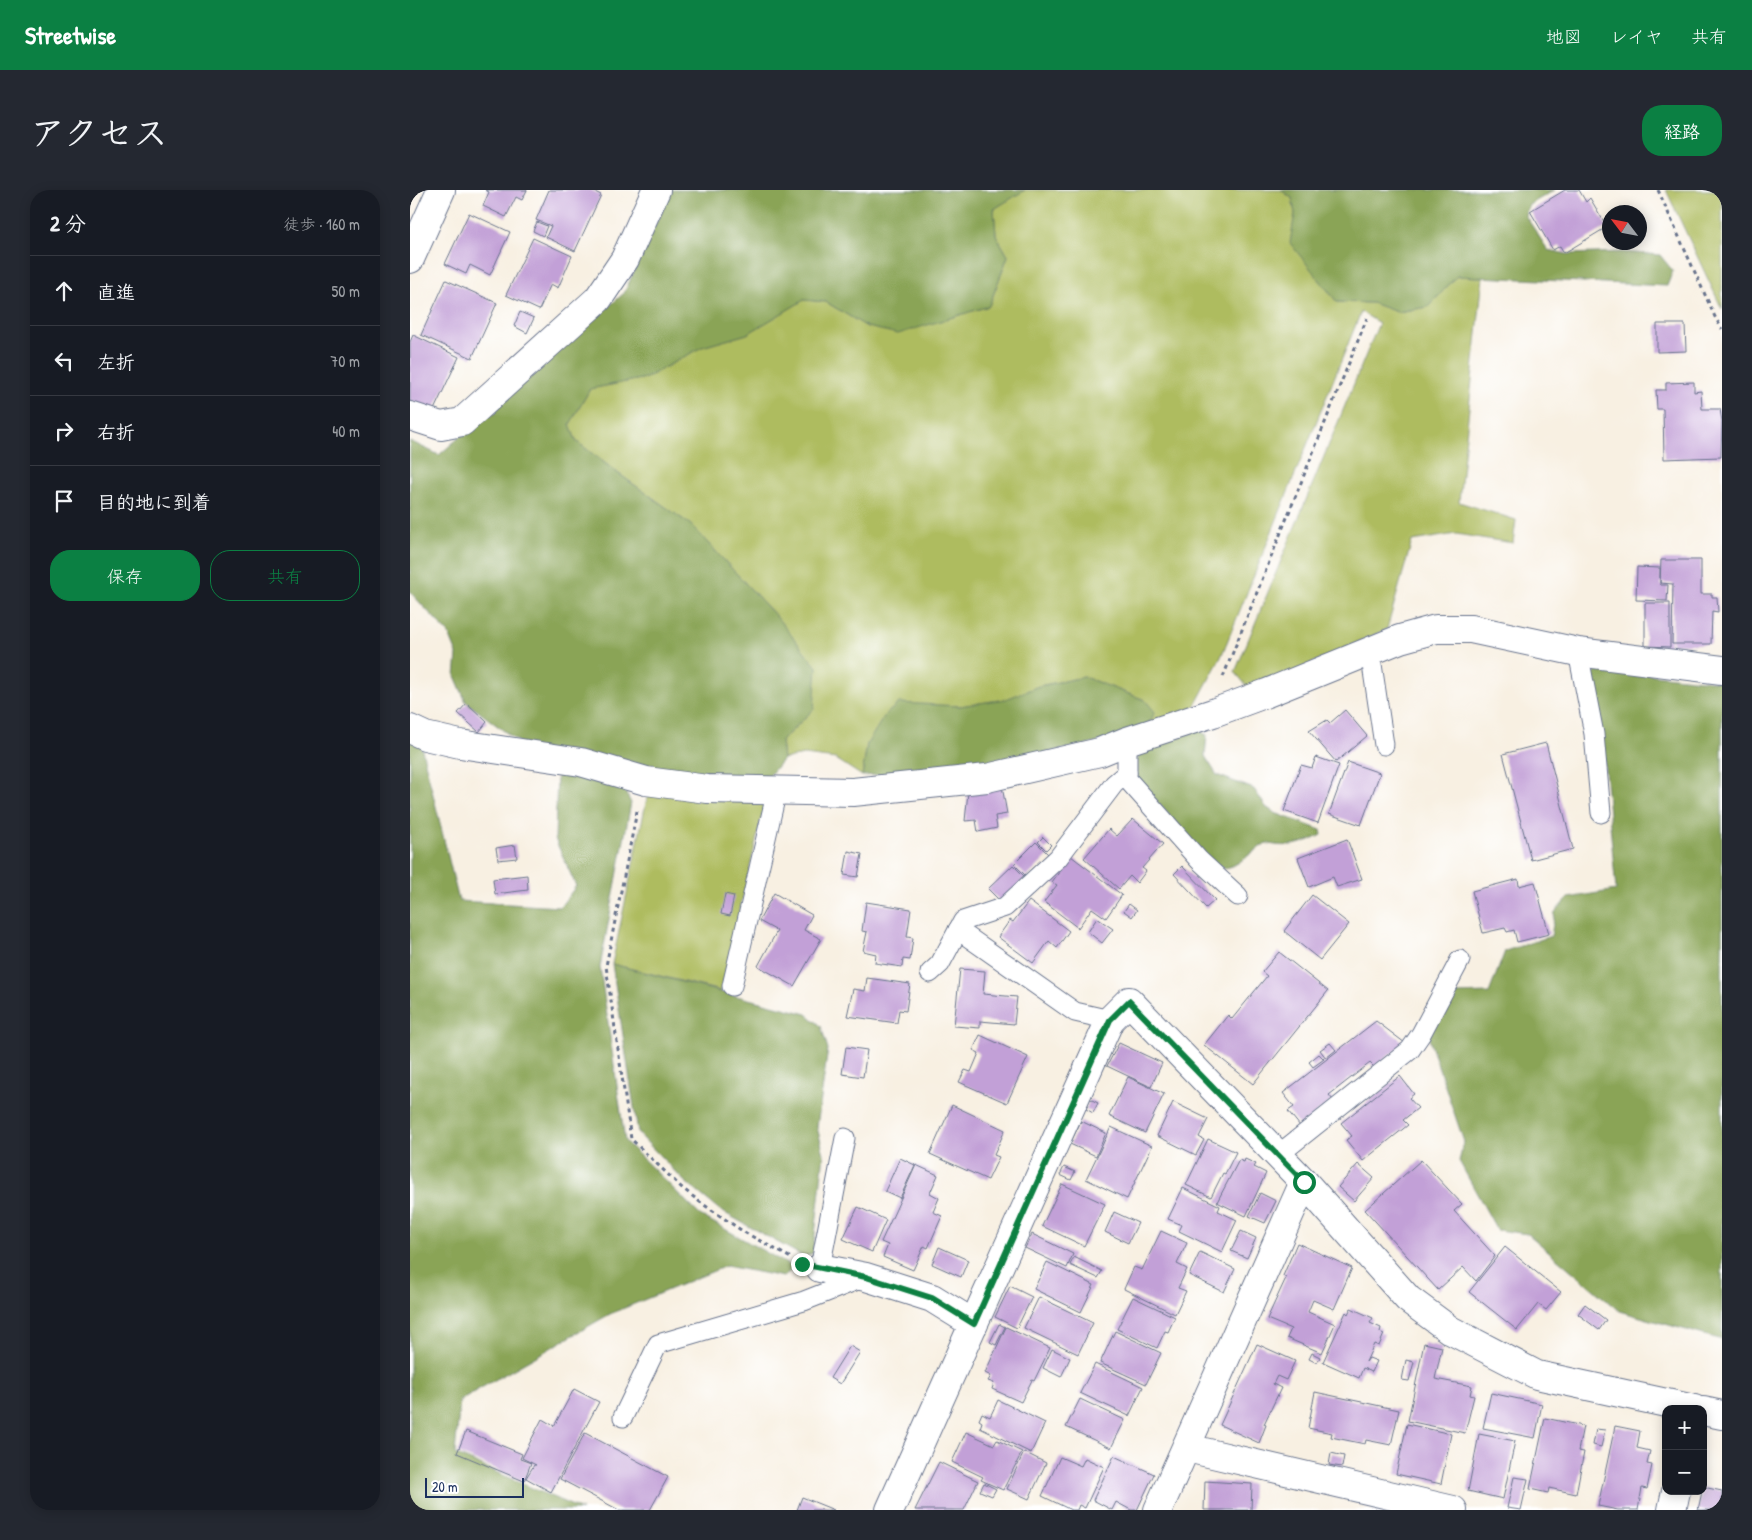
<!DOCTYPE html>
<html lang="ja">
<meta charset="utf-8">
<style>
:root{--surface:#171b24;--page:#242831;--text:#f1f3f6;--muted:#9ea1a6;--line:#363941;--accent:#0b8043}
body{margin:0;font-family:"Patrick Hand","Klee One",sans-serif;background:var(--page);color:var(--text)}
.controls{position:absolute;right:15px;bottom:15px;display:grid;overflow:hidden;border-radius:10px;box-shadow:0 2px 12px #0003}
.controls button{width:45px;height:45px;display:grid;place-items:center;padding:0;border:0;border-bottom:1px solid var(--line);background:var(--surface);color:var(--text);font:25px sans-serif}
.compass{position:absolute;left:1192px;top:15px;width:45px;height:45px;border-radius:50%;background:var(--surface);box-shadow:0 2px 12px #0003;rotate:302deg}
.scale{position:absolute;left:15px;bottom:12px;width:99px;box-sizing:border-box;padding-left:5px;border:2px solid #1b2f5e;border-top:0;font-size:14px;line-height:18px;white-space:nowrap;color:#1b2f5e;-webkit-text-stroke:4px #fff;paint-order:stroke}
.stop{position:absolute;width:15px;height:15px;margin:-11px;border:4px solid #0b8043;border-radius:50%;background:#fff}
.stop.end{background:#0b8043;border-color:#fff;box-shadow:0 1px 5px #0008}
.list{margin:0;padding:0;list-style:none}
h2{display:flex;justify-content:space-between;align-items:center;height:65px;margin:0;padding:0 20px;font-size:21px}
h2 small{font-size:16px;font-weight:400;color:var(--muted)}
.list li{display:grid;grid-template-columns:32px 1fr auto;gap:15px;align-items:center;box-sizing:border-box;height:70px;padding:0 20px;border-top:1px solid var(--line)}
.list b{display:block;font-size:19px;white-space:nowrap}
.list em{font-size:16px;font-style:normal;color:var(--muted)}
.actions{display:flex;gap:10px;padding:15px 20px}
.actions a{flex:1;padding:11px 0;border:1px solid var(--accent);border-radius:20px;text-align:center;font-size:18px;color:var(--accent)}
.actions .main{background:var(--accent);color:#fff}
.icon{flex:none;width:28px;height:28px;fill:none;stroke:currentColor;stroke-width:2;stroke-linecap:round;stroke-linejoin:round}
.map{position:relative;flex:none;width:1312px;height:1320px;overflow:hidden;border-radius:20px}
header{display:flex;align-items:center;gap:30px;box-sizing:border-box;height:70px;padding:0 25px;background:var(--accent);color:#fff}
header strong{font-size:24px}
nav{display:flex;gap:28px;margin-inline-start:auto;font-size:18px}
.intro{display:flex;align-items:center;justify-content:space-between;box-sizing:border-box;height:120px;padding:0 30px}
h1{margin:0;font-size:35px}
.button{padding:12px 22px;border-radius:20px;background:var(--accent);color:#fff;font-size:18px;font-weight:700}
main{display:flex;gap:30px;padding:0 30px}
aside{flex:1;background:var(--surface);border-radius:20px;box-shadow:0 2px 12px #0003}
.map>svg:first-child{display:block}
</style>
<header>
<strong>Streetwise</strong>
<nav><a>地図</a><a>レイヤ</a><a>共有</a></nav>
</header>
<div class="intro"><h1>アクセス</h1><a class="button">経路</a></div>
<main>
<aside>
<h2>2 分<small>徒歩 · 160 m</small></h2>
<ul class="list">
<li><svg class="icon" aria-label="ahead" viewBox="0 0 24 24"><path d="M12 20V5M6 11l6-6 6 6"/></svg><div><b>直進</b></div><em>50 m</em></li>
<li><svg class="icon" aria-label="left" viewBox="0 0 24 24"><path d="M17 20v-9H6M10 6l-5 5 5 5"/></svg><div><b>左折</b></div><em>70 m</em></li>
<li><svg class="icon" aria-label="right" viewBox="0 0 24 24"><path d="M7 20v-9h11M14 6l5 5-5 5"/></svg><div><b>右折</b></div><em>40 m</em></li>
<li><svg class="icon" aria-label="arrive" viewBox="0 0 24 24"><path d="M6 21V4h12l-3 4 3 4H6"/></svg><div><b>目的地に到着</b></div></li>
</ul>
<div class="actions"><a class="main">保存</a><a>共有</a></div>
</aside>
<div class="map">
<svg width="1312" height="1320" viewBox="0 0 1312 1320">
<rect width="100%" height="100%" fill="#fff"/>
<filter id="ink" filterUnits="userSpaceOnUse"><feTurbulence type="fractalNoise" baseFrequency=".02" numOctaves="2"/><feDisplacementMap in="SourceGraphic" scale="10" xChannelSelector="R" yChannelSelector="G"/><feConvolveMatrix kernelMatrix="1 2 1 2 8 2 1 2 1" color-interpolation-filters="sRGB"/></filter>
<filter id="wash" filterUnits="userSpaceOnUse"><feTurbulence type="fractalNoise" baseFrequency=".0096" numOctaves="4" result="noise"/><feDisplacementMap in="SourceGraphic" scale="20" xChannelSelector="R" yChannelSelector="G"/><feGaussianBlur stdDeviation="1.12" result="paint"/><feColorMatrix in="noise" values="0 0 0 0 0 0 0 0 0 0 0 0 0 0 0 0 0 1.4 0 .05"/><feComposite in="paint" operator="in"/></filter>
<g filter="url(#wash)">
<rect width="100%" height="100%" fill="#f8f0e2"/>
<g fill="#aebc5f" stroke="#64765e">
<path d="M615,0H871L882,8L885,23L881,53L927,112L963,113L987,122L1018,117L1047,86L1073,87L1049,312L1106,330L1103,353L1046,344L1002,351L977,439L841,501L825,482L969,133L951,122L811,467L782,521L739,534L735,510L674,487L629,496L597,509L550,516L489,514L457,554L452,586L426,569L394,565L373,569L371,551L404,519L365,425L281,335L209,284L166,251L160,234L180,199L236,188L292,157L337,144L394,110L416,112L457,137L488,143L579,116L598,66L586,45L584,19Z"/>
<path d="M1256,0H1312V119Z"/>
<path d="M238,603L355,613L311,801L202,774Z"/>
</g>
<g fill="#8aa456" stroke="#526a5a">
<path d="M261,0H615L584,19L586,45L598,66L579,116L488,144L457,137L416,112L394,110L337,144L292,157L236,188L180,199L160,234L166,251L209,284L281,335L365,425L407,477L404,519L371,551L373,569L355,591L302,590L115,557L56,512L45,486L47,464L39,444L0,402V251L29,265L214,103Z"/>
<path d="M871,0H1145L1119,15L1115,25L1138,60L1157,64L1213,62L1250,65L1263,81L1257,96L1047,86L1018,117L987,122L962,113L927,112L880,53L885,23L882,8Z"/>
<path d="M1188,479L1312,492V1150L1209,1121L1118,1044L1087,1040L1049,971L1054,952L1018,846L1040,804L1079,803L1095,761L1141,746L1145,722L1158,708L1206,700L1194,570L1179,488Z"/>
<path d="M674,487L735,510L745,522L739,534L686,553L549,580L452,586L457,554L475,525L489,513L550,516L596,509L629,496Z"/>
<path d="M788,540L797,545L795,566L807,585L844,599L856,617L865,623L911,640L912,645C893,654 876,659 856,653L828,673L815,679L800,671L728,591C726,578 723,570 734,560Z"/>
<path d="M0,547L10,551L49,711L150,717L166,696L145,649L147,583L214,599L221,613L190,777L215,951L290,1025L384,1078L373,1087L316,1076L200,1124L50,1210L45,1264L172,1320H0Z"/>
<path d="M202,774L397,824L411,836L418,859L407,937L414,964L403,1063L394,1067L311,1021L274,991L228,943Z"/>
</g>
<g id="blocks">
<g fill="#c2a0d7">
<path d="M75,0H117L112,10L106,7L96,27L73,16L79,2Z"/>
<path d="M139,0H181L191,5L165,61L136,47L141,36L126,30Z"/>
<path d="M1155,0H1169L1176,12L1180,8L1197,37L1154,63L1150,56L1143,60L1120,21Z"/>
<path d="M59,23L100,42L80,85L60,75L56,84L35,74Z"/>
<path d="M127,32L137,36L133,46L123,41Z"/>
<path d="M123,48L162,66L148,98L141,94L129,120L96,105Z"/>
<path d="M36,90L87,113L62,168L11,145Z"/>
<path d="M110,122L124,128L117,143L104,136Z"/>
<path d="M1247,134H1275L1276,161L1247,162Z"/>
<path d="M3,145L49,167L23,222L0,211V152Z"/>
<path d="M1284,192V202L1291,201L1292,219H1310L1312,231L1311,267L1254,269L1253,219H1247L1246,200H1256V193Z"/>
<path d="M1251,370H1291V404H1302V407H1307L1308,422L1302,421L1301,454H1262L1263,394L1250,393Z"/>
<path d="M1227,377L1250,378V395H1258L1257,411L1226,410Z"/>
<path d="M1235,413H1260V457L1235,456Z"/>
<path d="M57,513L77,532L69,542L48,523Z"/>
<path d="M935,520L957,546L926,572L899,541L917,530L920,533Z"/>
<path d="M1136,553L1163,659L1121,670L1093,564Z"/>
<path d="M906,567L929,575L908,633L874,621L891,575L902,578Z"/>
<path d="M938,572L970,583L951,635L919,624Z"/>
<path d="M592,596L597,624L585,626L587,638L568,642L566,630L555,631L558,602Z"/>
<path d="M723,629L753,654L732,678L736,681L727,693L720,686L709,699L674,668L699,639L707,646Z"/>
<path d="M633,647L641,655L636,660L628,652Z"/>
<path d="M937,649L952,689L927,697L923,687L899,697L888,668Z"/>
<path d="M626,652L639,665L617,687L604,674Z"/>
<path d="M105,655L107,668L88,670L86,658Z"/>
<path d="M438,661L452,664L448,687L434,685Z"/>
<path d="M661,666L712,705L696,728L682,718L668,738L634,712L647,695L642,692Z"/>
<path d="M603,675L616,688L591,712L578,699Z"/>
<path d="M772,676L805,710L796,718L764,684Z"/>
<path d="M117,685L118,700L85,704L83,689Z"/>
<path d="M1108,689L1109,696L1125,692L1139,744L1107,752L1104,740L1097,742L1095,738L1073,743L1062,701Z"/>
<path d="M364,703L402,725L394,740L411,749L384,796L348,776L367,741L349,731Z"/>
<path d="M315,704L324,706L320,726L311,724Z"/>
<path d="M902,705L939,734L910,770L874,741Z"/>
<path d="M619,711L659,741L647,758L639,751L623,773L588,747L600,730L603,732Z"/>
<path d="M456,712L501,719L497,747L503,748L500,770L493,769L492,777L465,773L466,764L453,761L457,742L452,741Z"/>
<path d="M719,714L727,720L722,727L714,721Z"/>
<path d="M687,728L703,739L692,753L678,742Z"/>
<path d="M869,762L918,801L843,894L794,855L818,825L822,829L857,786L852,782Z"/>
<path d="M550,779L575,781L573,804L607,807L604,834L570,831V838L544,836Z"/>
<path d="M457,788L500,794L496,821L489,820L487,833L437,826L443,799L455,801Z"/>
<path d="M966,831L995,853L964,877L960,873L919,905L923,910L890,936L878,921L884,917L873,903Z"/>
<path d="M570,845L618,867L597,913L549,892L555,880L561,882L569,863L563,860Z"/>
<path d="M709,853L752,873L741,897L697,876Z"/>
<path d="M920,853L926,860L916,868L910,860Z"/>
<path d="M436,857L457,860L453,887L432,884Z"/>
<path d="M909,864L914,869L903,877L899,872Z"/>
<path d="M990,886L1004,904L999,908L1008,918L993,930L998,935L953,971L936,950L942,946L931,933Z"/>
<path d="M718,887L754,904L735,943L699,926Z"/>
<path d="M680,909L688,913L683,923L676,919Z"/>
<path d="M763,912L798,929L789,947L794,950L786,965L747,946Z"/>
<path d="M542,915L595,940L584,965L589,967L578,990L520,964Z"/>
<path d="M671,931L696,943L686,966L660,954Z"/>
<path d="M701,937L742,956L717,1009L676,989Z"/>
<path d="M798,949L826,962L815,984L813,983L801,1007L776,995Z"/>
<path d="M490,968L505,975L490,1008L475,1001Z"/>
<path d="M835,969L846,974L844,977L856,983L836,1026L807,1012L829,970L834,972Z"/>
<path d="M1011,970L1052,1014L1044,1021L1085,1066L1066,1091L1053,1077L1028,1100L955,1020Z"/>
<path d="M948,974L964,988L944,1011L928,997Z"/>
<path d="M506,975L528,985L520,1003L529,1008L523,1022L532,1026L518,1058L514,1056L503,1080L473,1067L478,1055L471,1052Z"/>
<path d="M654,977L665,982L661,990L650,985Z"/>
<path d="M652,994L695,1014L674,1056L632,1036Z"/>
<path d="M773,998L810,1016L808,1021L827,1030L812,1062L769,1041L772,1035L758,1029Z"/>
<path d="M850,1003L866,1011L855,1033L839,1026Z"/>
<path d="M448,1017L476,1030L462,1062L433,1049Z"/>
<path d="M704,1022L728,1033L718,1053L695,1042Z"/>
<path d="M751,1041L777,1053L767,1074L777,1079L768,1098L776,1101L765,1124L714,1099L724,1077L732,1080Z"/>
<path d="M831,1041L846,1048L837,1068L821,1061Z"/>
<path d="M622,1044L663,1064L657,1078L615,1058Z"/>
<path d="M887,1053L942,1078L924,1119L903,1110L898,1122L925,1134L912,1163L877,1148L881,1139L857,1129L876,1088L873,1086Z"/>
<path d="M529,1057L558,1070L551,1087L522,1074Z"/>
<path d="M1095,1057L1151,1102L1136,1120L1128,1114L1107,1140L1059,1102Z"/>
<path d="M790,1062L825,1079L814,1102L779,1085Z"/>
<path d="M664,1067L692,1081L688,1088L660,1075Z"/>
<path d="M637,1072L684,1095L671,1122L624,1099Z"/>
<path d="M600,1096L622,1107L607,1138L585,1127Z"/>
<path d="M629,1107L683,1133L668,1164L614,1138Z"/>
<path d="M723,1107L765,1127L758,1142L755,1141L747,1158L707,1139Z"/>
<path d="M1175,1114L1196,1130L1189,1140L1168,1124Z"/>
<path d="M941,1118L963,1128L960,1133L971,1138L970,1142L974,1144L969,1156L964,1154L956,1172L959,1168L967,1171L962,1182L953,1178L949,1188L913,1172L936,1122L938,1124Z"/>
<path d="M589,1134L595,1137L586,1155L580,1152Z"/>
<path d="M596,1137L640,1158L624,1191L622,1190L611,1212L582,1199L584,1193L578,1191L581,1186L575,1183Z"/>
<path d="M705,1141L751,1163L736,1194L690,1173Z"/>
<path d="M1014,1153L1032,1157L1025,1189L1062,1196L1060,1205L1064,1206L1055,1243L998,1231Z"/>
<path d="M847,1154L885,1171L876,1190L867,1186L863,1194L871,1198L854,1234L856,1235L849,1253L810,1235Z"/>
<path d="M440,1156L450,1162L430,1194L420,1188Z"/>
<path d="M642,1159L660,1168L651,1187L633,1178Z"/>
<path d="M902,1163L910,1167L907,1173L899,1169Z"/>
<path d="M996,1170L1004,1172L999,1191L992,1190Z"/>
<path d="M685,1174L733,1197L719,1226L670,1203Z"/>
<path d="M164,1199L189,1212L141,1302L116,1288L124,1275H126L112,1268L132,1229L144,1236Z"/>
<path d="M905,1202L989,1220L981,1255L956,1250L955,1254L921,1247L922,1243L898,1238Z"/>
<path d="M1081,1203L1132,1214L1125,1248L1073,1238Z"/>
<path d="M670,1209L715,1230L701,1258L656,1237Z"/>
<path d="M588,1210L635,1233L621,1263L570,1238L572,1232L569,1230L572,1223L580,1227Z"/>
<path d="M1135,1228L1173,1236L1168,1261L1174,1262L1166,1304L1139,1298L1138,1303L1120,1299Z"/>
<path d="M997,1234L1041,1244L1031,1294L986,1284Z"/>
<path d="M1205,1236L1230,1241L1227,1258L1240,1261L1237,1274L1242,1275L1237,1299L1232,1298L1228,1320H1208L1188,1316Z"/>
<path d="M1186,1239L1195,1240L1191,1257L1183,1255Z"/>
<path d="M56,1241L112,1264L110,1269L121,1273L114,1291L47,1263Z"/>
<path d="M556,1242L584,1255L587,1250L612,1262L593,1300L571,1290L573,1287L542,1272Z"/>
<path d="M175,1243L258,1287L240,1320H209L150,1289Z"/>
<path d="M1069,1244L1105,1251L1093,1309L1058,1301Z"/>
<path d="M614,1262L636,1273L619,1309L597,1299Z"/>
<path d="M921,1263L934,1266L932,1277L919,1275Z"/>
<path d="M704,1266L744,1284L727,1320H721L706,1312L702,1320L683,1310Z"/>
<path d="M650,1267L671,1276L675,1268L694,1277L675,1318L669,1315L667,1320H661L632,1306Z"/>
<path d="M529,1272L568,1291L554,1320H505Z"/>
<path d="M1104,1287L1118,1289L1111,1320L1097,1318Z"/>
<path d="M795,1291L842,1294L841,1320H794Z"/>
<path d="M574,1293L586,1299L582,1306L570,1301Z"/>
<path d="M1293,1297L1312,1301V1320H1288Z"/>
<path d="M392,1307L424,1320H387Z"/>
</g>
</g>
</g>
<g filter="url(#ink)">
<use href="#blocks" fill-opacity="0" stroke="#68738c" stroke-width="1"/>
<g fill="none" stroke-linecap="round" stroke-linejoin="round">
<g stroke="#68738c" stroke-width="21">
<g id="lane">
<path d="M960,461L974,555"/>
<path d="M1168,462L1184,544L1191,623"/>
<path d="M717,551V589L789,670L828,706"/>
<path d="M548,740L665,822L700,830"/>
<path d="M520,783L530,774L553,731L595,717L648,668L704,594L717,583"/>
<path d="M322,796L367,600"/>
<path d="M868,965L1000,860L1011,844L1050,770"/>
<path d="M410,1078L435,948"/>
<path d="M213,1227L248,1154L394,1111L455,1087"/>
</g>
</g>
<g stroke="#68738c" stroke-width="30">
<g id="street">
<path d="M0,69L31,0"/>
<path d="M0,226L31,236L52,232L188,109L215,69L246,0"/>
<path d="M0,539L15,546L50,554L171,572L236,591L297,599L443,602L577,588L690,562L717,551L803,523L857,503L990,449L1026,439H1061L1168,462L1312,480"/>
<path d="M410,1078L456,1087L522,1108L564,1134"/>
<path d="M1293,1221L1312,1225"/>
<path d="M777,1258L1043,1320"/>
<path d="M480,1320L700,830L719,811L894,992L998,1109L1040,1140L1127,1185L1284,1219"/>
<path d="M748,1320L894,992"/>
<path d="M1262,1320L1266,1301"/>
</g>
</g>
<g stroke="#68738c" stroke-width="3" stroke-dasharray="4 4" stroke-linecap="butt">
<path d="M1248,0L1305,127L1312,139"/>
<path d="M813,487L957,128"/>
<path d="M227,621L196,776L221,949L271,997L290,1012L334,1042L381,1068"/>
</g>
<use href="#lane" stroke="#fff" stroke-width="19"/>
<use href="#street" stroke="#fff" stroke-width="28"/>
</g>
</g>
<g fill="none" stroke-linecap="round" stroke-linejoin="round" filter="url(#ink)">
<path stroke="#0b8043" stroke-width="6" d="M392,1074L456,1087L522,1108L564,1134L700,830L719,811L894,992"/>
</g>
</svg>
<div class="controls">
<button>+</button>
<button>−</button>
</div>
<svg class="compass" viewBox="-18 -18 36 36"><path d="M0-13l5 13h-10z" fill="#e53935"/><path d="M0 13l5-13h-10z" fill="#9ea1a6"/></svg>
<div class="scale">20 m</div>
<div class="stop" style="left:894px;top:992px"></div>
<div class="stop end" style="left:392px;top:1074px"></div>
</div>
</main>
